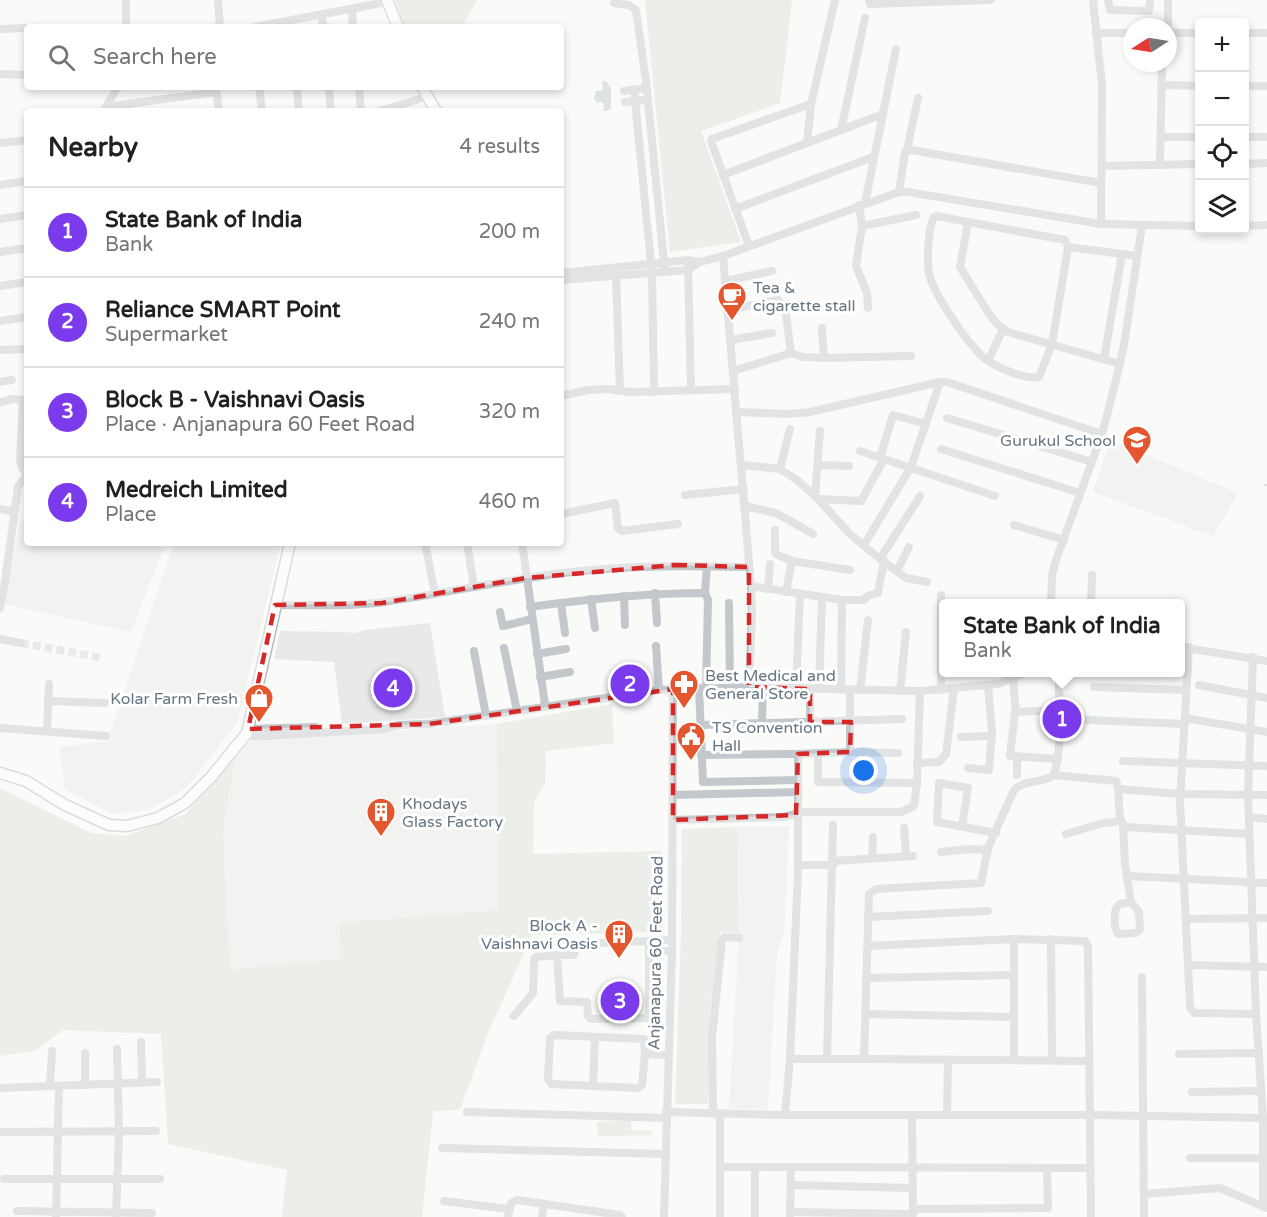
<!DOCTYPE html>
<meta charset="utf-8">
<style>
:root{--surface:#fff;--page:#f2f2f2;--text:#202124;--muted:#757577;--line:#e0e0e0;--accent:#7c3aed}
body{margin:0;font-family:"Varela Round",sans-serif;background:var(--page);color:var(--text)}
.controls{position:absolute;right:18px;top:18px;display:grid;overflow:hidden;border-radius:6px;box-shadow:0 3px 9px #0003}
.controls button{width:54px;height:54px;display:grid;place-items:center;padding:0;border:0;border-bottom:2px solid var(--line);background:var(--surface);color:var(--text);font:30px sans-serif}
.compass{position:absolute;left:1123px;top:18px;width:54px;height:54px;border-radius:50%;background:var(--surface);box-shadow:0 3px 9px #0003;rotate:258deg}
.you{position:absolute;left:864px;top:771px;width:21px;height:21px;margin:-15px;border:4px solid #fff;border-radius:50%;background:#1a73e8;box-shadow:0 0 0 9px #1a73e833}
.badge{display:grid;place-items:center;width:39px;height:39px;border-radius:50%;background:var(--accent);color:#fff;font-size:20px;font-weight:700}
.pin{position:absolute;translate:-50% -50%;border:3px solid #fff;box-shadow:0 2px 6px #0006}
.popup{position:absolute;left:939px;top:599px;width:246px;height:78px;box-sizing:border-box;display:grid;place-content:center;border-radius:6px;background:var(--surface);filter:drop-shadow(0 2px 4px #0005);font-size:20px;white-space:nowrap;color:var(--muted)}
.popup b{font-size:22px;color:var(--text)}
.popup::after{content:'';position:absolute;left:50%;top:100%;margin-left:-12px;border:12px solid transparent;border-top-color:var(--surface)}
.list{margin:0;padding:0;list-style:none}
h2{display:flex;justify-content:space-between;align-items:center;height:78px;margin:0;padding:0 24px;font-size:26px}
h2 small{font-size:20px;font-weight:400;color:var(--muted)}
.list li{display:grid;grid-template-columns:39px 1fr auto;gap:18px;align-items:center;box-sizing:border-box;height:90px;padding:0 24px;border-top:2px solid var(--line)}
.list b{display:block;font-size:22px;white-space:nowrap}
.list p{margin:0;font-size:20px;white-space:nowrap;color:var(--muted)}
.list em{font-size:20px;font-style:normal;color:var(--muted)}
.icon{flex:none;width:33px;height:33px;fill:none;stroke:currentColor;stroke-width:2;stroke-linecap:round;stroke-linejoin:round}
.map{position:relative;flex:none;width:1267px;height:1217px;overflow:hidden}
.search{position:absolute;background:var(--surface);box-shadow:0 3px 9px #0003;left:24px;top:24px;width:540px;height:66px;display:flex;align-items:center;gap:15px;box-sizing:border-box;padding:0 21px;border-radius:6px;color:var(--muted);font-size:22px}
.panel{position:absolute;background:var(--surface);box-shadow:0 3px 9px #0003;left:24px;top:108px;width:540px;height:438px;border-radius:6px}
.map>svg:first-child{display:block}
</style>
<div class="map">
<svg width="1267" height="1217" viewBox="0 0 1267 1217">
<rect width="100%" height="100%" fill="#fafaf8"/>
<g fill="#e8e9e9">
<path d="M1110,440L1238,493L1213,536L1093,492Z"/>
<path d="M20,520L27,521V543H141L164,547L131,632L4,604Z"/>
<path d="M174,543H281L237,723L186,788L149,810L112,814L65,789L59,747L108,741Z"/>
<path d="M430,623L445,717L342,724L334,662L274,659L280,631L344,632L355,633L365,630Z"/>
<path d="M497,724L499,910L339,923L342,959L230,970L223,833L236,750L255,740Z"/>
<path d="M789,826L784,935L777,950L768,1110L729,1108L740,915L738,827Z"/>
</g>
<g fill="#dadfd7">
<path d="M395,0H477L462,27H405Z"/>
<path d="M645,0H792L780,103L701,131L741,242L670,252Z"/>
<path d="M612,704L614,743L546,751L545,783L534,802L533,854L661,851L662,932L532,935L486,1038L460,1110L433,1111L422,1217H282L287,1170L168,1144L161,1034L63,1030L35,1051L0,1056V788L91,833L125,836L186,814L236,750L223,833L230,970L341,959L339,923L498,910L497,724Z"/>
<path d="M738,827L739,933L722,932L719,936L710,1012L708,1104H675L681,933L682,829Z"/>
<path d="M631,1121V1130H652V1135L598,1136L597,1122Z"/>
</g>
<path fill="#bbc7cb" d="M602,81H606L611,89V108L607,111H603L604,105L602,102L597,103L594,98L596,91H600L603,89Z"/>
<g fill="none" stroke-linecap="round" stroke-linejoin="round">
<path stroke="#bbc7cb" stroke-width="2" d="M1265,485H1267"/>
<path stroke="#d5d9db" stroke-width="8" stroke-dasharray="8 4" stroke-linecap="butt" d="M21,643L102,658"/>
<g stroke="#b5babe" stroke-width="13">
<g id="major">
<path d="M387,0L398,27"/>
<path d="M422,87L436,111"/>
<path d="M0,773L26,781L65,805L109,825L127,826L158,818L185,803L211,777L247,733L290,543"/>
</g>
</g>
<g stroke="#c3c8cc" stroke-width="8">
<path d="M218,0L220,27"/>
<path d="M869,0L870,4L991,0"/>
<path d="M1093,0L1102,85L1101,224"/>
<path d="M1108,0L1110,10L1149,11L1150,0"/>
<path d="M1168,0V33H1200"/>
<path d="M614,3L629,5L636,10L646,81L665,272"/>
<path d="M352,9L353,27"/>
<path d="M322,14L323,27"/>
<path d="M126,27V0"/>
<path d="M255,27L381,3"/>
<path d="M0,29L27,28"/>
<path d="M1096,33H1132"/>
<path d="M1244,33H1267"/>
<path d="M0,74L27,75"/>
<path d="M1162,85L1200,86"/>
<path d="M1244,86H1267"/>
<path d="M259,87L262,111"/>
<path d="M297,87L299,111"/>
<path d="M329,87L331,111"/>
<path d="M359,87L361,111"/>
<path d="M216,88L219,111"/>
<path d="M634,90L652,274L654,392"/>
<path d="M624,91L646,88"/>
<path d="M625,102L647,100"/>
<path d="M106,107L216,92"/>
<path d="M104,110L118,87"/>
<path d="M380,111L426,97"/>
<path d="M841,130L865,18"/>
<path d="M1161,137H1200"/>
<path d="M1244,137H1267"/>
<path d="M0,143L27,140"/>
<path d="M807,143L811,104L835,0"/>
<path d="M907,150L918,98"/>
<path d="M1244,164L1267,163"/>
<path d="M1160,165L1162,63"/>
<path d="M1102,166L1200,164"/>
<path d="M723,175L883,114"/>
<path d="M0,185L27,181"/>
<path d="M899,192L905,152L911,150L1101,183"/>
<path d="M865,203L896,49"/>
<path d="M859,205L862,226L856,266L867,293L868,308"/>
<path d="M735,209L873,157"/>
<path d="M0,219L27,215"/>
<path d="M968,222L937,216L934,217C928,228 926,265 930,277C936,297 970,348 987,360C998,368 1026,380 1039,377L1052,344L1068,247L1065,240L968,222L960,267L988,312L997,324L1008,332L1120,364"/>
<path d="M862,226L916,215"/>
<path d="M1244,226L1267,225"/>
<path d="M749,246L711,141L712,139L811,104"/>
<path d="M1068,247L1137,256"/>
<path d="M0,252L27,248"/>
<path d="M723,256L751,586L752,613L749,687"/>
<path d="M688,265L691,390"/>
<path d="M561,273L688,260L700,262"/>
<path d="M616,276L620,391"/>
<path d="M561,280L688,270L700,262L723,256L899,192H908L1101,224L1200,226"/>
<path d="M725,281L772,271"/>
<path d="M0,286L27,282"/>
<path d="M727,310L778,300L785,306L791,353"/>
<path d="M0,321L27,317"/>
<path d="M822,328L824,358"/>
<path d="M730,340L772,333"/>
<path d="M0,350L27,349"/>
<path d="M1104,359L1122,254"/>
<path d="M988,361L1003,329"/>
<path d="M733,371L791,353L803,357L824,358L911,356"/>
<path d="M0,382L12,380"/>
<path d="M561,396L588,390L608,389L630,392L735,389"/>
<path d="M0,402L13,399L23,400L20,460L22,468L27,475"/>
<path d="M738,412L790,414L810,412L940,382H947L1102,434"/>
<path d="M947,418L1092,462"/>
<path d="M941,449L1080,493"/>
<path d="M860,451L995,496"/>
<path d="M880,458L893,415L926,424"/>
<path d="M742,465L780,469L797,480L815,496L851,535L880,559L906,578L927,582"/>
<path d="M818,465L849,466"/>
<path d="M780,469L790,429"/>
<path d="M685,495L744,489"/>
<path d="M815,496L820,431"/>
<path d="M818,499L861,501L884,459"/>
<path d="M745,506L776,513L813,534"/>
<path d="M0,509L14,512"/>
<path d="M561,514L615,503L618,528L622,531L678,524"/>
<path d="M1014,525L1064,540"/>
<path d="M775,530V551L776,554L792,561"/>
<path d="M425,543L435,593"/>
<path d="M467,543L474,587"/>
<path d="M522,543L545,705"/>
<path d="M864,545L911,467L940,382"/>
<path d="M880,559L920,496"/>
<path d="M897,571L909,547"/>
<path d="M751,586L842,600H864L867,596L878,593L884,561"/>
<path d="M768,589L770,564"/>
<path d="M786,592L792,561L850,570"/>
<path d="M655,593L657,623"/>
<path d="M705,593L707,566"/>
<path d="M941,595V690"/>
<path d="M624,596L625,625"/>
<path d="M591,599L595,628"/>
<path d="M561,603L565,633"/>
<path d="M729,603L730,687"/>
<path d="M1051,604L1052,575L1056,560L1102,434L1115,384L1124,345L1142,226"/>
<path d="M1091,604L1092,575"/>
<path d="M275,605C311,605 348,607 384,602C447,593 509,579 572,572C631,565 690,566 749,567"/>
<path d="M530,607C588,599 646,593 705,593L708,600L706,688"/>
<path d="M0,608L5,582L18,486L27,475"/>
<path d="M500,612L503,626L532,619"/>
<path d="M0,639L21,643"/>
<path d="M656,646L659,690"/>
<path d="M1180,647L1267,661"/>
<path d="M1189,647L1180,801L1190,1007L1194,1013L1256,1014"/>
<path d="M504,648L517,711"/>
<path d="M474,651L486,716"/>
<path d="M537,654L566,649"/>
<path d="M1253,657L1248,795L1256,1014L1263,1118V1207"/>
<path d="M540,677L570,672"/>
<path d="M1013,679L1016,712L1060,710"/>
<path d="M1199,685L1267,698"/>
<path d="M1094,687L1186,690"/>
<path d="M699,688L703,782L798,780"/>
<path d="M796,688L800,594"/>
<path d="M810,689V722"/>
<path d="M819,689L822,597"/>
<path d="M841,690L842,600"/>
<path d="M860,690L868,620"/>
<path d="M900,691L906,632"/>
<path d="M48,701L105,703"/>
<path d="M1015,711L1010,756L1058,759"/>
<path d="M1185,718L1267,732"/>
<path d="M1087,720L1185,724"/>
<path d="M762,723L763,687"/>
<path d="M699,725L902,719"/>
<path d="M0,728L106,736"/>
<path d="M248,729L315,727"/>
<path d="M47,731L49,684"/>
<path d="M243,737L386,729L398,725L429,724L660,690L749,687L920,691L998,684L1028,672"/>
<path d="M961,737L992,736"/>
<path d="M850,752L898,753"/>
<path d="M818,753V782L917,783L920,691"/>
<path d="M701,755L798,754"/>
<path d="M1123,761L1267,766"/>
<path d="M917,763L939,762L946,754L954,689"/>
<path d="M968,768L989,770L992,732L988,685"/>
<path d="M1017,775V756"/>
<path d="M1054,775L1116,781C1122,795 1115,816 1125,827L1249,834"/>
<path d="M1119,789L1180,794L1267,795"/>
<path d="M673,795L799,792"/>
<path d="M1249,817L1267,819"/>
<path d="M673,820L783,817L804,812H901L914,806L917,783"/>
<path d="M1123,825L1125,864L1131,902L1139,912L1140,929L1136,933L1118,934C1114,928 1112,909 1120,904C1123,903 1127,903 1131,902"/>
<path d="M962,827L968,788L939,783L937,822L996,833"/>
<path d="M904,828L906,856"/>
<path d="M1066,834L1103,823L1121,821"/>
<path d="M941,852L970,849L988,850"/>
<path d="M872,858L873,837"/>
<path d="M833,861L913,856"/>
<path d="M798,865H833"/>
<path d="M1127,876L1267,883"/>
<path d="M868,917L988,911"/>
<path d="M1186,919L1267,918"/>
<path d="M1014,939V1060"/>
<path d="M1051,939L1052,1060"/>
<path d="M649,941V1015L647,1018L591,1019L588,1016L587,1002L560,1001L557,955H574L576,944L671,940"/>
<path d="M868,946L1014,939L1085,941L1088,947L1091,1217"/>
<path d="M649,951H672"/>
<path d="M1188,965L1267,967"/>
<path d="M1142,977L1144,1217"/>
<path d="M866,978L1014,975"/>
<path d="M865,1014L1014,1017"/>
<path d="M514,1016L533,993L534,959L536,957L557,955"/>
<path d="M554,1035L644,1039L645,1054L642,1085L638,1088L551,1084L548,1079L550,1038Z"/>
<path d="M141,1042L142,1083"/>
<path d="M645,1054L668,1055"/>
<path d="M1179,1054L1259,1053"/>
<path d="M790,1059L798,871V754L850,752V690"/>
<path d="M827,1059L833,825"/>
<path d="M864,1059L1089,1061"/>
<path d="M85,1085V1053"/>
<path d="M50,1086L52,1051"/>
<path d="M593,1086L595,1037"/>
<path d="M0,1088L157,1082"/>
<path d="M1192,1092L1261,1091"/>
<path d="M467,1112L666,1118"/>
<path d="M666,1112L785,1115H1091L1267,1118"/>
<path d="M713,1114L712,1037L722,940L725,937L739,938"/>
<path d="M785,1115L790,1059H864L869,894L876,889L981,883L988,848L1014,790C1025,779 1042,784 1054,775C1063,742 1060,706 1058,672"/>
<path d="M947,1115L948,1061"/>
<path d="M912,1116L913,1214"/>
<path d="M0,1132L156,1131"/>
<path d="M442,1148L665,1154"/>
<path d="M1190,1158H1267"/>
<path d="M721,1167L1091,1168"/>
<path d="M4,1179H160"/>
<path d="M791,1185L912,1188"/>
<path d="M1144,1194L1220,1188L1267,1208"/>
<path d="M444,1201L509,1209"/>
<path d="M913,1209L1048,1208L1047,1169"/>
<path d="M17,1211L152,1213"/>
<path d="M790,1212L913,1214"/>
<path d="M56,1217L59,1086"/>
<path d="M116,1217L119,1131L117,1049"/>
<path d="M508,1217L511,1203L517,1200L620,1215L622,1217"/>
<path d="M542,1217L544,1204"/>
<path d="M664,1217L672,951L673,689"/>
<path d="M720,1217V1114"/>
<path d="M755,1217V1167"/>
<path d="M790,1217L791,1168"/>
</g>
<use href="#major" stroke="#fff" stroke-width="10"/>
</g>
<path d="M0 0H1267V1217H0ZM675,565L749,567V687L810,689V722H851L850,752L798,754L796,815L673,820V689L429,724L248,729L275,605L382,603L526,578Z" fill="#fafaf8" fill-opacity=".55" fill-rule="evenodd"/>
<path fill="none" stroke="#d62828" stroke-width="4.5" stroke-dasharray="12 8" stroke-linejoin="round" d="M675,565L749,567V687L810,689V722H851L850,752L798,754L796,815L673,820V689L429,724L248,729L275,605L382,603L526,578Z"/>
<defs>
<g id="cafe-pin" transform="scale(1.5)"><path d="M0 17L-7.5 6A9.5 9.5 0 1 1 7.5 6Z" fill="#e4572e" stroke="#fff"/><path d="M-5.5-4.5H6V0H3Q3 3.5 0 3.5H-2.5Q-5.5 3.5-5.5 0ZM3-3.2v2h1.7v-2ZM-6 4.5H4V6H-6Z" fill="#fff"/></g>
<g id="school-pin" transform="scale(1.5)"><path d="M0 17L-7.5 6A9.5 9.5 0 1 1 7.5 6Z" fill="#e4572e" stroke="#fff"/><path d="M0-5L7-2L0 1L-7-2ZM-4 1L0 2.5L4 1V4Q0 6-4 4Z" fill="#fff"/></g>
<g id="pharmacy-pin" transform="scale(1.5)"><path d="M0 17L-7.5 6A9.5 9.5 0 1 1 7.5 6Z" fill="#e4572e" stroke="#fff"/><path d="M-2-6h4v4h4v4h-4v4h-4v-4h-4v-4h4Z" fill="#fff"/></g>
<g id="shop-pin" transform="scale(1.5)"><path d="M0 17L-7.5 6A9.5 9.5 0 1 1 7.5 6Z" fill="#e4572e" stroke="#fff"/><path d="M-5-2.5h2.3a2.7 3.5 0 0 1 5.4 0H5L5.5 6h-11ZM-1.5-2.5h3a1.5 2.3 0 0 0-3 0Z" fill="#fff"/></g>
<g id="civic-pin" transform="scale(1.5)"><path d="M0 17L-7.5 6A9.5 9.5 0 1 1 7.5 6Z" fill="#e4572e" stroke="#fff"/><path d="M-.6-6.5H3V-4.5H.6V-3L4-1V1h2V6H-6V1h2V-1L-.6-3ZM-1.2 2.5V6h2.4V2.5Z" fill="#fff"/></g>
<g id="building-pin" transform="scale(1.5)"><path d="M0 17L-7.5 6A9.5 9.5 0 1 1 7.5 6Z" fill="#e4572e" stroke="#fff"/><path d="M-4-6H4V6H1V3H-1V6H-4ZM-2.5-4.3h1.7v1.8h-1.7ZM.8-4.3h1.7v1.8H.8ZM-2.5-1h1.7V.8h-1.7ZM.8-1h1.7V.8H.8Z" fill="#fff"/></g>
</defs>
<g fill-rule="evenodd">
<use href="#cafe-pin" x="732" y="296"/>
<use href="#school-pin" x="1137" y="440"/>
<use href="#pharmacy-pin" x="684" y="684"/>
<use href="#shop-pin" x="259" y="698"/>
<use href="#civic-pin" x="691" y="736"/>
<use href="#building-pin" x="381" y="812"/>
<use href="#building-pin" x="619" y="934"/>
</g>
<g text-anchor="middle" stroke-width="6" stroke-linejoin="round" paint-order="stroke">
<g font-size="16" fill="#657683" stroke="#fff" text-anchor="start">
<text x="753" y="293">Tea &amp;<tspan x="753" dy="18">cigarette stall</tspan></text>
<text x="1116" y="446" text-anchor="end">Gurukul School</text>
<text x="705" y="681">Best Medical and<tspan x="705" dy="18">General Store</tspan></text>
<text x="238" y="704" text-anchor="end">Kolar Farm Fresh</text>
<text x="712" y="733">TS Convention<tspan x="712" dy="18">Hall</tspan></text>
<text x="402" y="809">Khodays<tspan x="402" dy="18">Glass Factory</tspan></text>
<text x="598" y="931" text-anchor="end">Block A -<tspan x="598" dy="18">Vaishnavi Oasis</tspan></text>
</g>
<g font-size="16" fill="#657683" stroke="#fff">
<text transform="translate(655 953) rotate(-89)" y="6">Anjanapura 60 Feet Road</text>
</g>
</g>
</svg>
<div class="controls">
<button>+</button>
<button>−</button>
<button><svg class="icon" aria-label="locate" viewBox="0 0 24 24"><circle cx="12" cy="12" r="6"/><path d="M12 2v4M12 18v4M2 12h4M18 12h4"/></svg></button>
<button><svg class="icon" aria-label="layers" viewBox="0 0 24 24"><path d="M12 4l9 5-9 5-9-5zM3 14l9 5 9-5"/></svg></button>
</div>
<svg class="compass" viewBox="-18 -18 36 36"><path d="M0-13l5 13h-10z" fill="#e53935"/><path d="M0 13l5-13h-10z" fill="#757577"/></svg>
<div class="you"></div>
<div class="pin badge" style="left:1062px;top:719px">1</div>
<div class="popup"><b>State Bank of India</b>Bank</div>
<div class="pin badge" style="left:630px;top:684px">2</div>
<div class="pin badge" style="left:620px;top:1001px">3</div>
<div class="pin badge" style="left:393px;top:688px">4</div>
<div class="search"><svg class="icon" aria-label="search" viewBox="0 0 24 24"><circle cx="10" cy="10" r="6"/><path d="M15 15l6 6"/></svg>Search here</div>
<section class="panel">
<h2>Nearby<small>4 results</small></h2>
<ul class="list">
<li><span class="badge">1</span><div><b>State Bank of India</b><p>Bank</p></div><em>200 m</em></li>
<li><span class="badge">2</span><div><b>Reliance SMART Point</b><p>Supermarket</p></div><em>240 m</em></li>
<li><span class="badge">3</span><div><b>Block B - Vaishnavi Oasis</b><p>Place · Anjanapura 60 Feet Road</p></div><em>320 m</em></li>
<li><span class="badge">4</span><div><b>Medreich Limited</b><p>Place</p></div><em>460 m</em></li>
</ul>
</section>
</div>
